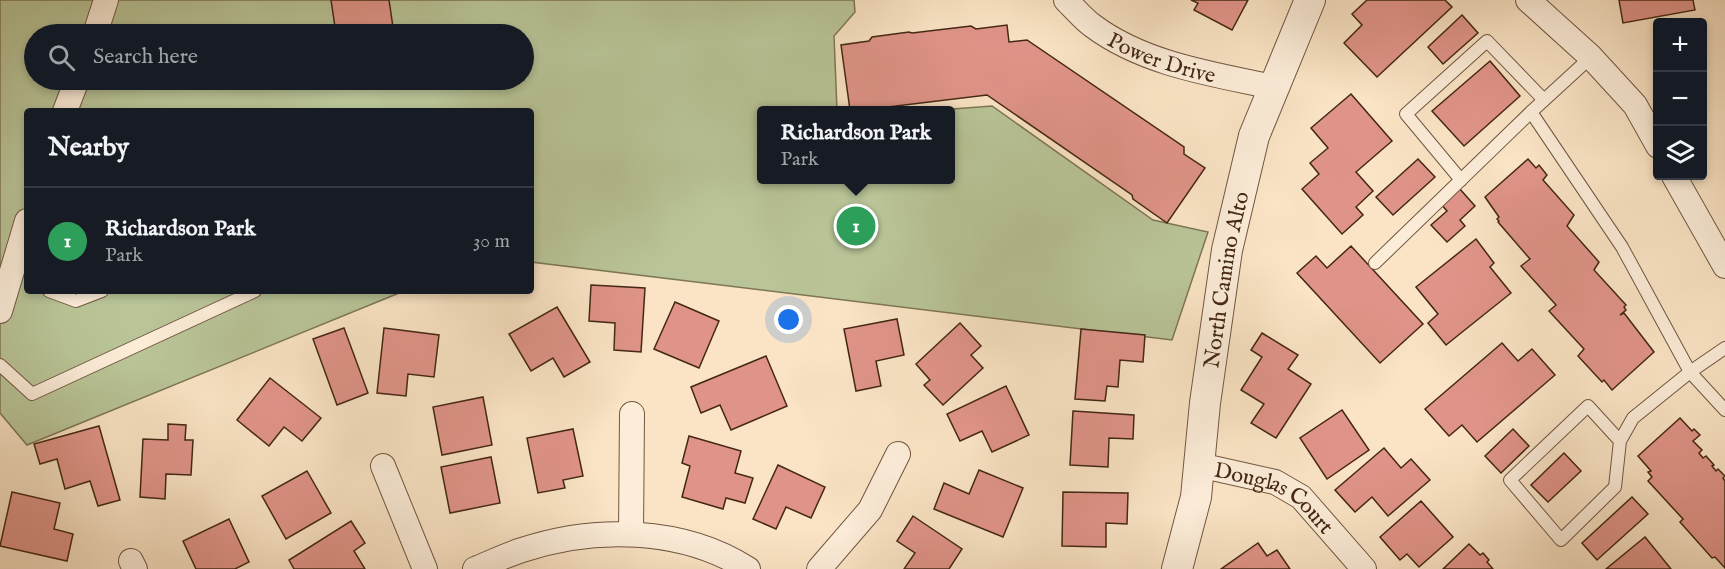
<!DOCTYPE html>
<meta charset="utf-8">
<style>
:root{--surface:#171b24;--page:#242831;--text:#f1f3f6;--muted:#9ea1a6;--line:#363941;--accent:#0b8043}
body{margin:0;font-family:"IM FELL English",serif;background:var(--page);color:var(--text)}
.controls{position:absolute;right:18px;top:18px;display:grid;overflow:hidden;border-radius:6px;box-shadow:0 3px 9px #0003}
.controls button{width:54px;height:54px;display:grid;place-items:center;padding:0;border:0;border-bottom:2px solid var(--line);background:var(--surface);color:var(--text);font:30px sans-serif}
.you{position:absolute;left:789px;top:320px;width:21px;height:21px;margin:-15px;border:4px solid #fff;border-radius:50%;background:#1a73e8;box-shadow:0 0 0 9px #1a73e833}
.badge{display:grid;place-items:center;width:39px;height:39px;border-radius:50%;background:var(--accent);color:#fff;font-size:20px;font-weight:700}
.pin{position:absolute;translate:-50% -50%;border:3px solid #fff;box-shadow:0 2px 6px #0006}
.popup{position:absolute;left:757px;top:106px;width:198px;height:78px;box-sizing:border-box;display:grid;place-content:center;border-radius:6px;background:var(--surface);filter:drop-shadow(0 2px 4px #0005);font-size:20px;white-space:nowrap;color:var(--muted)}
.popup b{font-size:22px;color:var(--text)}
.popup::after{content:'';position:absolute;left:50%;top:100%;margin-left:-12px;border:12px solid transparent;border-top-color:var(--surface)}
.list{margin:0;padding:0;list-style:none}
h2{display:flex;justify-content:space-between;align-items:center;height:78px;margin:0;padding:0 24px;font-size:26px}
h2 small{font-size:20px;font-weight:400;color:var(--muted)}
.list li{display:grid;grid-template-columns:39px 1fr auto;gap:18px;align-items:center;box-sizing:border-box;height:108px;padding:0 24px;border-top:2px solid var(--line)}
.list b{display:block;font-size:22px;white-space:nowrap}
.list p{margin:0;font-size:20px;white-space:nowrap;color:var(--muted)}
.list em{font-size:20px;font-style:normal;color:var(--muted)}
.icon{flex:none;width:33px;height:33px;fill:none;stroke:currentColor;stroke-width:2;stroke-linecap:round;stroke-linejoin:round}
.map{position:relative;flex:none;width:1725px;height:569px;overflow:hidden}
.search{position:absolute;background:var(--surface);box-shadow:0 3px 9px #0003;left:24px;top:24px;width:510px;height:66px;display:flex;align-items:center;gap:15px;box-sizing:border-box;padding:0 21px;border-radius:33px;color:var(--muted);font-size:22px}
.panel{position:absolute;background:var(--surface);box-shadow:0 3px 9px #0003;left:24px;top:108px;width:510px;height:186px;border-radius:6px}
.map>svg:first-child{display:block}
</style>
<div class="map">
<svg width="1725" height="569" viewBox="0 0 1725 569">
<rect width="100%" height="100%" fill="#fae4c5"/>
<filter id="stains"><feTurbulence type="fractalNoise" baseFrequency=".00333" numOctaves="4"/><feColorMatrix values="0 0 0 0 .2 0 0 0 0 .09 0 0 0 0 .02 0 0 0 .5 -.17"/></filter>
<radialGradient id="worn" r=".72"><stop offset=".6" stop-color="#630" stop-opacity="0"/><stop offset="1" stop-color="#630" stop-opacity=".3"/></radialGradient>
<path fill="#b9c598" stroke="#7e7656" stroke-width="1.5" fill-rule="evenodd" d="M0,0H854L855,12L834,36L837,110H762V180H950V110H939L992,106L1153,220L1208,232L1172,340L531,262V111H27V291H404L27,445L0,413ZM34,34H524V80H34Z"/>
<g fill="#e09489" stroke="#442715" stroke-width="1.5">
<path d="M331,0H389L394,34H329L328,28L335,27Z"/>
<path d="M1191,0H1248L1232,30L1194,10L1198,3Z"/>
<path d="M1367,0H1445L1452,7L1377,77L1344,43L1362,25L1352,14Z"/>
<path d="M1619,0H1693L1695,10L1623,23Z"/>
<path d="M1462,15L1478,33L1443,64L1428,47Z"/>
<path d="M1007,25L1009,42L1027,40L1184,147V154L1205,168L1167,223L1133,199L1132,195L987,95L863,110H850L841,45L869,41L872,37L909,32L912,33L971,26L976,29Z"/>
<path d="M1490,61L1520,96L1464,146L1432,111Z"/>
<path d="M1351,94L1392,141L1356,172L1373,191L1356,207L1363,215L1342,234L1302,189L1319,174L1310,163L1328,148L1311,128Z"/>
<path d="M1418,159L1435,177L1393,215L1376,197Z"/>
<path d="M1528,159L1536,168L1539,165L1547,175L1543,180L1574,215L1567,226L1599,262L1594,270L1626,305L1624,307L1626,310L1620,315L1624,313L1654,352L1612,390L1604,380L1602,382L1578,356L1584,349L1549,311L1556,305L1521,266L1530,259L1498,222L1499,221L1497,219L1499,217L1485,197Z"/>
<path d="M1459,188L1475,206L1460,220L1465,226L1447,242L1431,225L1447,211L1441,204Z"/>
<path d="M1476,239L1494,263L1490,267L1511,293L1446,345L1428,323L1438,314L1416,287Z"/>
<path d="M1351,246L1423,324L1380,363L1297,273L1316,256L1327,268Z"/>
<path d="M591,285L645,288L641,352L614,350L615,323L589,321Z"/>
<path d="M675,302L719,321L699,368L654,349Z"/>
<path d="M557,307L590,362L564,377L553,358L531,371L509,334Z"/>
<path d="M897,319L904,355L876,361L881,386L856,391L844,329Z"/>
<path d="M960,323L981,346L971,355L983,368L943,405L924,385L930,380L916,364Z"/>
<path d="M344,328L368,393L337,405L313,339Z"/>
<path d="M384,328L439,335L434,377L408,374L406,396L377,393Z"/>
<path d="M1081,329L1145,335L1143,362L1120,360L1118,387L1107,386L1105,401L1075,399Z"/>
<path d="M1262,333L1298,355L1288,369L1311,384L1276,438L1251,423L1264,404L1241,390L1262,357L1251,350Z"/>
<path d="M1502,343L1518,361L1532,349L1555,375L1477,442L1462,425L1449,436L1425,409Z"/>
<path d="M766,356L787,406L731,430L720,405L701,413L691,387Z"/>
<path d="M270,378L321,418L302,441L284,427L269,446L237,420Z"/>
<path d="M1006,386L1029,435L992,452L982,431L960,441L947,414Z"/>
<path d="M483,397L492,445L442,455L433,407Z"/>
<path d="M1342,410L1369,450L1327,479L1300,438Z"/>
<path d="M1073,411L1134,415L1133,439L1109,438L1108,467L1070,465Z"/>
<path d="M1680,418L1692,431L1694,429L1700,435L1693,441L1702,450L1699,453L1703,458L1706,456L1714,465L1712,466L1716,471L1718,469L1725,476L1723,478L1725,481V568L1715,557L1712,558L1680,522L1683,519L1648,481L1652,477L1648,472L1651,471L1638,456Z"/>
<path d="M168,424L186,425L185,440H193L191,475L166,474L165,499L140,497L143,439L168,440Z"/>
<path d="M99,426L120,500L98,506L90,481L65,489L57,459L40,464L34,444Z"/>
<path d="M573,429L583,476L563,480L565,488L538,493L527,438Z"/>
<path d="M1513,429L1529,446L1501,473L1485,456Z"/>
<path d="M689,436L741,451L735,473L753,478L745,503L726,498L723,509L682,497L690,466L682,463Z"/>
<path d="M1384,448L1401,468L1411,459L1430,480L1388,516L1372,497L1355,512L1335,490Z"/>
<path d="M1564,453L1581,471L1548,502L1531,485Z"/>
<path d="M491,457L500,503L450,513L441,467Z"/>
<path d="M778,465L825,487L811,518L786,507L776,529L753,519Z"/>
<path d="M979,470L1023,488L1003,537L934,509L944,483L969,494Z"/>
<path d="M307,471L331,513L286,539L262,496Z"/>
<path d="M12,492L60,503L54,529L73,534L67,561L0,546Z"/>
<path d="M1063,492L1128,493L1127,524L1106,523V547L1062,546Z"/>
<path d="M1632,497L1648,514L1597,560L1582,543Z"/>
<path d="M1421,501L1453,537L1419,567L1407,554L1400,560L1380,537Z"/>
<path d="M913,516L962,549L949,569H904L915,553L897,541Z"/>
<path d="M229,519L249,562L235,569H196L183,541Z"/>
<path d="M351,521L365,543L354,551L365,569H294L289,560Z"/>
<path d="M1645,537L1671,569H1606Z"/>
<path d="M1258,543L1267,556L1277,550L1290,569H1221Z"/>
<path d="M1469,544L1480,555L1483,553L1489,560L1487,562L1493,569H1443Z"/>
</g>
<g fill="none" stroke-linecap="round" stroke-linejoin="round">
<g stroke="#725641" stroke-width="14">
<g id="service">
<path d="M1531,112L1591,57"/>
<path d="M1461,180L1406,114L1487,41L1544,100"/>
<path d="M1375,263L1531,112L1622,247L1690,372L1633,418L1620,441L1615,487L1561,540L1510,480L1588,406L1620,441"/>
<path d="M49,291L76,301L102,291"/>
<path d="M1725,348L1690,372L1725,410"/>
<path d="M0,365L32,394L255,291"/>
</g>
</g>
<g stroke="#725641" stroke-width="26">
<g id="minor">
<path id="s1" d="M1066,0C1075,9 1083,19 1093,26C1144,64 1212,74 1273,87"/>
<path d="M1528,0L1591,57L1635,105L1658,146"/>
<path d="M95,34L106,0"/>
<path d="M65,111L77,80"/>
<path d="M1674,176L1725,266"/>
<path d="M0,311L27,221"/>
<path id="s2" d="M1199,465L1275,482L1301,497L1364,569"/>
<path d="M383,466L425,569"/>
<path d="M631,534L632,414"/>
<path d="M131,561L135,569"/>
<path d="M475,569C490,563 506,555 522,550C594,526 682,527 748,569"/>
<path d="M819,569L870,510L898,454"/>
</g>
</g>
<g stroke="#725641" stroke-width="32">
<g id="tertiary">
<path id="s3" d="M1177,569L1196,497L1205,403L1227,250L1254,136L1310,0"/>
</g>
</g>
<use href="#service" stroke="#fcedd9" stroke-width="12"/>
<use href="#minor" stroke="#fcedd9" stroke-width="24"/>
<use href="#tertiary" stroke="#fcedd9" stroke-width="30"/>
</g>
<g text-anchor="middle" stroke-width="5" stroke-linejoin="round" paint-order="stroke">
<g font-size="22" fill="#442715" stroke="#fcedd9">
<text dy="8" stroke="none"><textPath href="#s1" startOffset="114">Power Drive</textPath></text>
<text dy="8" stroke="none"><textPath href="#s3" startOffset="294">North Camino Alto</textPath></text>
<text dy="8" stroke="none"><textPath href="#s2" startOffset="84">Douglas Court</textPath></text>
</g>
</g>
<rect width="100%" height="100%" filter="url(#stains)"/>
<rect width="100%" height="100%" fill="url(#worn)"/>
</svg>
<div class="controls">
<button>+</button>
<button>−</button>
<button><svg class="icon" aria-label="layers" viewBox="0 0 24 24"><path d="M12 4l9 5-9 5-9-5zM3 14l9 5 9-5"/></svg></button>
</div>
<div class="you"></div>
<div class="pin badge" style="left:856px;top:226px;background:#2e9e5b">1</div>
<div class="popup"><b>Richardson Park</b>Park</div>
<div class="search"><svg class="icon" aria-label="search" viewBox="0 0 24 24"><circle cx="10" cy="10" r="6"/><path d="M15 15l6 6"/></svg>Search here</div>
<section class="panel">
<h2>Nearby<small></small></h2>
<ul class="list">
<li><span class="badge" style="background:#2e9e5b">1</span><div><b>Richardson Park</b><p>Park</p></div><em>30 m</em></li>
</ul>
</section>
</div>
